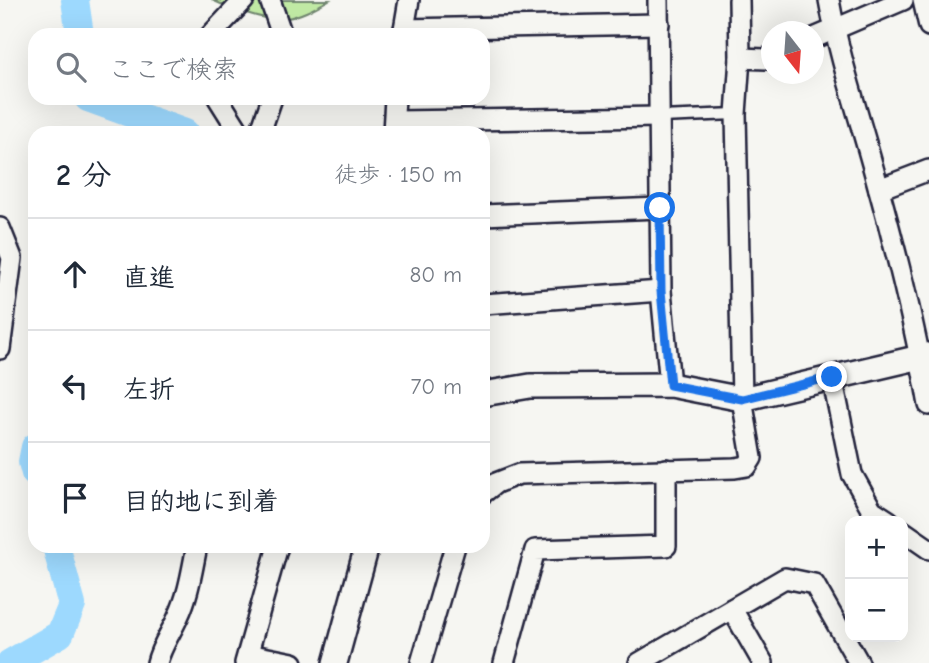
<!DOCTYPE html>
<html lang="ja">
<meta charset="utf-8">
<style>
:root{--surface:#fff;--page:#f2f2f3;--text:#1f2937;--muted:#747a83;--line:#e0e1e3}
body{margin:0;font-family:"Comic Neue","Klee One",sans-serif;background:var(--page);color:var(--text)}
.controls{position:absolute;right:21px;bottom:21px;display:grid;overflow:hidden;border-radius:14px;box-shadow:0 7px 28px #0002}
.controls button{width:63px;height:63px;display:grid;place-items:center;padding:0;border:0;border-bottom:2px solid var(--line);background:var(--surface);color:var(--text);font:35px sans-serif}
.compass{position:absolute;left:761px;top:21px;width:63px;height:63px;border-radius:50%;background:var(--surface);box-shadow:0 7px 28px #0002;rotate:163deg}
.stop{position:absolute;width:21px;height:21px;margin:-16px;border:5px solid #1a73e8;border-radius:50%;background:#fff}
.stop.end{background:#1a73e8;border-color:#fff;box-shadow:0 2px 7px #0008}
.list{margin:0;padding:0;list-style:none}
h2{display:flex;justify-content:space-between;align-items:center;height:91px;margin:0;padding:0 28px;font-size:30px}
h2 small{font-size:23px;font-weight:400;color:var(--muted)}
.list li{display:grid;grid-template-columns:46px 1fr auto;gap:21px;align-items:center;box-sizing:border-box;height:112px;padding:0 28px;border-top:2px solid var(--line)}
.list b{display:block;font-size:26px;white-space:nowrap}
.list em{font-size:23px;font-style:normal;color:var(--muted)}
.icon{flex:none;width:38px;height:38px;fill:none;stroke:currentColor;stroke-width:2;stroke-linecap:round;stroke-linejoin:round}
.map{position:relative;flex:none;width:929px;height:663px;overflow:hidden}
.search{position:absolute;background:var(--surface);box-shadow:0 7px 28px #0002;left:28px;top:28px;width:462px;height:77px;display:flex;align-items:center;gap:18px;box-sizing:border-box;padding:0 24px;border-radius:21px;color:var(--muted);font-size:26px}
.panel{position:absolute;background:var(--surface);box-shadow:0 7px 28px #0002;left:28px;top:126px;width:462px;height:427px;border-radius:21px}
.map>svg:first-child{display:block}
</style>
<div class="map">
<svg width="929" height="663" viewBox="0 0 929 663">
<rect width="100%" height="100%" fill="#f6f6f2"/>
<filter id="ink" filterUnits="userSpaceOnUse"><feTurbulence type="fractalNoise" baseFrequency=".0143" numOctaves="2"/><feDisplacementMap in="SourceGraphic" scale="14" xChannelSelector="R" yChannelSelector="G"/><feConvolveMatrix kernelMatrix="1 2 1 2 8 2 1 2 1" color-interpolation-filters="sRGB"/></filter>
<g filter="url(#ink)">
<path fill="#c0e9a4" stroke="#718670" stroke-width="2" d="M212,0H329C315,8 299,17 282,19C267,22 227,7 212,0Z"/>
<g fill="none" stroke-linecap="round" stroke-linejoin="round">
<g stroke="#9dd9fe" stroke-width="28">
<path d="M75,0L80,35"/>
<path d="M88,98L185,133"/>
<path d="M35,447L32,462L35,473"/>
<path d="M10,663L60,634L72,605L56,546"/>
</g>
<g stroke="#22223b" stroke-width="15">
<path id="service" d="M660,117L736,114"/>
</g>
<g stroke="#22223b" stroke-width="24">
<g id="minor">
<path d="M270,0L282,35"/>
<path d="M658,0L661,291L670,385"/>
<path d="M829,0C840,63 862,124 878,186C898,258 916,331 929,405"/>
<path d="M923,0L929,26"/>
<path d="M404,29L659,24"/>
<path d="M211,35L244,0"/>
<path d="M403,35L409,0"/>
<path d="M814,38L903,0"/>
<path d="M740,58L766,59L772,56"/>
<path d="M218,98L240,133"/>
<path d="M395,121L660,117"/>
<path d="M393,132L395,98"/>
<path d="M260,133L272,98"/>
<path d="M879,189L929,170"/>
<path d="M483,215L660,208"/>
<path d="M0,228L12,258L0,349"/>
<path d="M483,304L661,291"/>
<path d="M832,377L852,474L872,510L889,521"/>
<path d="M483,493L496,483L519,474L735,468L747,466L752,458L742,399L736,114L740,58L739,0"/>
<path d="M903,531L929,549"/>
<path d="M732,609L763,663"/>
<path d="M248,654L293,663"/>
<path d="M157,663C161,646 171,633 178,617C189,594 192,570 197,546"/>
<path d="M245,663L278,546"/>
<path d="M421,663L455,546"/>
<path d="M504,663L535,550L666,546V469"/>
<path d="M639,663L785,578L814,584L859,663"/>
</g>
</g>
<g stroke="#22223b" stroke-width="28">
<g id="tertiary">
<path d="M483,394L530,386L670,385L742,399L929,355"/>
<path d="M335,663L367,546"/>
</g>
</g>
<use href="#service" stroke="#f6f6f2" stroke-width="10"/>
<use href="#minor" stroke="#f6f6f2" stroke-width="19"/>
<use href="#tertiary" stroke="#f6f6f2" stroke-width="23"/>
</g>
</g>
<g fill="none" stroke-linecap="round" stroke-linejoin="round" filter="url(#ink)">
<path stroke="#1a73e8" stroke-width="9" d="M660,208L661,291L670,385L742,399L832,377"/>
</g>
</svg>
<div class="controls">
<button>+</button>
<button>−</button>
</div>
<svg class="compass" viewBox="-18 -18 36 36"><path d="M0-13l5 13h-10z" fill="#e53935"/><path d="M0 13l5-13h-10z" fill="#747a83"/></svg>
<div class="stop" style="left:660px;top:208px"></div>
<div class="stop end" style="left:832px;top:377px"></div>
<div class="search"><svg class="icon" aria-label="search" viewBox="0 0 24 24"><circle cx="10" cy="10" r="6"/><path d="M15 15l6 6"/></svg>ここで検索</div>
<section class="panel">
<h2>2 分<small>徒歩 · 150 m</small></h2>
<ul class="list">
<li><svg class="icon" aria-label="ahead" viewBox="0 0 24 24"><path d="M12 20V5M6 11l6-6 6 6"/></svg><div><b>直進</b></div><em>80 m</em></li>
<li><svg class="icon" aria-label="left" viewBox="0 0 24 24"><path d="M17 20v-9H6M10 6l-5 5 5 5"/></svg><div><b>左折</b></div><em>70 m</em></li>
<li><svg class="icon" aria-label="arrive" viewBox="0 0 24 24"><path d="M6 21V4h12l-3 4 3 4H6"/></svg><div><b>目的地に到着</b></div></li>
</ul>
</section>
</div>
